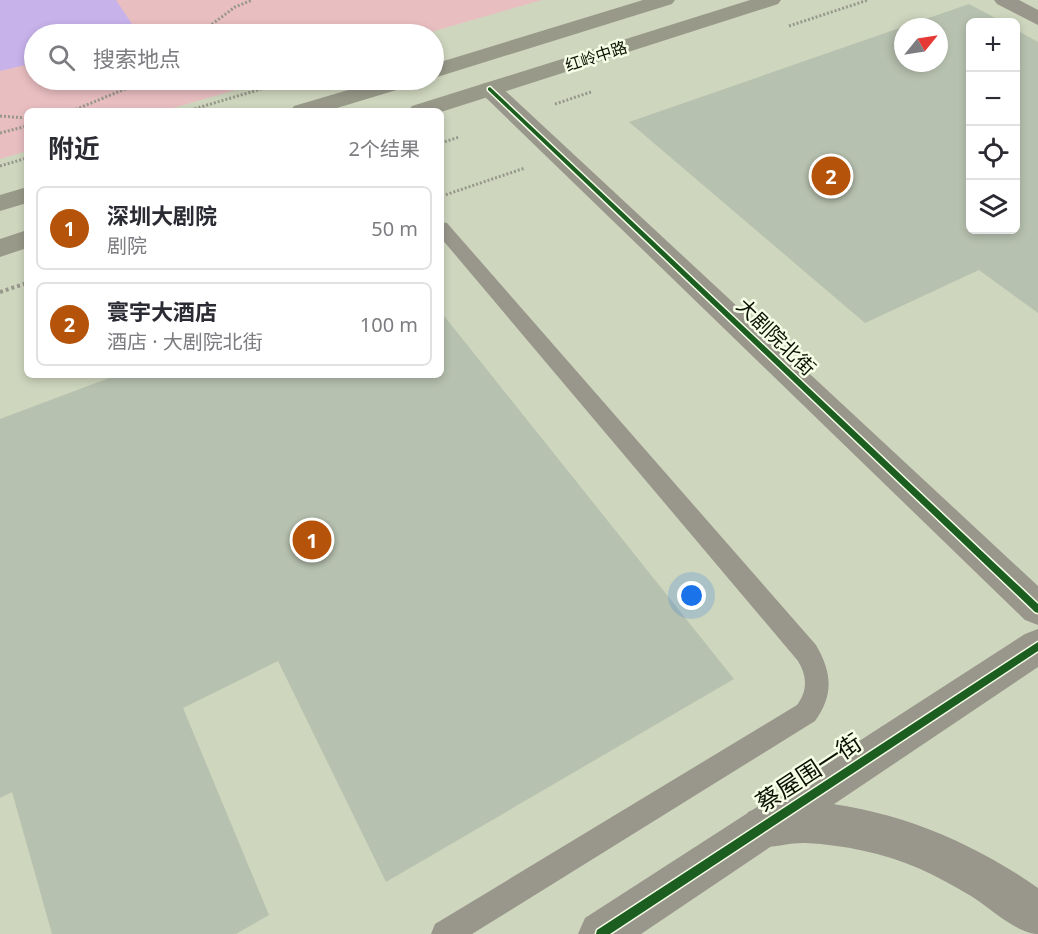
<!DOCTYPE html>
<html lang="zh">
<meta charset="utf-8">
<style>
:root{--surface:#fff;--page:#f7f7f7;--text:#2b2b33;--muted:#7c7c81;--line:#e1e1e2;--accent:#b45309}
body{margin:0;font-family:"Noto Sans","Noto Sans SC",sans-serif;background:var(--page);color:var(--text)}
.controls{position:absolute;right:18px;top:18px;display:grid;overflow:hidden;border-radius:9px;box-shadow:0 3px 9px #0003}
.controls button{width:54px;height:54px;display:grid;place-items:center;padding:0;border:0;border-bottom:2px solid var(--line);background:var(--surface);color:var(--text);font:30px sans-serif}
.compass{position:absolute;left:894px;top:18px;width:54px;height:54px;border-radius:50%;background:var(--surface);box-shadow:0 3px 9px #0003;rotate:60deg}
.you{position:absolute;left:692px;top:596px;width:21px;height:21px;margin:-15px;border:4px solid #fff;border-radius:50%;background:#1a73e8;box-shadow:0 0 0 9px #1a73e833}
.badge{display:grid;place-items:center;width:39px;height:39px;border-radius:50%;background:var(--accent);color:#fff;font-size:20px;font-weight:700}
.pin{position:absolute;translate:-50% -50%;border:3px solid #fff;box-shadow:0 2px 6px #0006}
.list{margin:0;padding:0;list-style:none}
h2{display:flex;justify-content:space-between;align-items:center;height:78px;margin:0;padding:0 24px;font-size:26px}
h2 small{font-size:20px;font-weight:400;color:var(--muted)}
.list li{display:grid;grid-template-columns:39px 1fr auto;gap:18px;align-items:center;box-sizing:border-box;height:84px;margin:0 12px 12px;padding:0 12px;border:2px solid var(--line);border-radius:9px}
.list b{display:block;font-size:22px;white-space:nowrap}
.list p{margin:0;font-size:20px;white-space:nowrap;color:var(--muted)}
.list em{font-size:20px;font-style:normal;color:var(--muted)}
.icon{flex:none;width:33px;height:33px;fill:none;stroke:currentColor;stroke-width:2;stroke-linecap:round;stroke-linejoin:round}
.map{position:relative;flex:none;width:1038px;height:934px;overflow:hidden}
.search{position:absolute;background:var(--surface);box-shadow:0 3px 9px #0003;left:24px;top:24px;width:420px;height:66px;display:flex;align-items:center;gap:15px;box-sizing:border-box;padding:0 21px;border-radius:33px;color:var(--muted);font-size:22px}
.panel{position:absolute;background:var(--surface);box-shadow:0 3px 9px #0003;left:24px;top:108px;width:420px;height:270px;border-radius:9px}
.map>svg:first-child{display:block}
</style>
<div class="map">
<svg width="1038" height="934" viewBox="0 0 1038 934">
<rect width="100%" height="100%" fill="#cfd6be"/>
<path fill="#e9bec1" d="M0,0H542L424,34H34V80H270L163,111H27V151L0,159Z"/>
<path fill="#c7b2ea" d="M0,0H116L132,24L113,34H34V63L0,71Z"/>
<g fill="#b7c1af" fill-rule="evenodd">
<path d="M969,4L1003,22H970V230H1016V30L1038,42V313L979,270L865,323L629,122ZM903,27H939V63H903Z"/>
<path d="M441,312L734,679L386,882L278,661L183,708L269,915L236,934H52L12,792L0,798V419L117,375H441Z"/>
</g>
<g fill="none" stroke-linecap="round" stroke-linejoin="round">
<g stroke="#97978b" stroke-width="3" stroke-dasharray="2 2" stroke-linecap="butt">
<path d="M789,26L868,0"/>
<path d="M199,34L235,7L252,0"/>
<path d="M555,104L591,92"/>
<path d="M72,111L130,87L140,80"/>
<path d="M187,111L285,82"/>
<path d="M0,116L27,118"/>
<path d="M0,133L27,126"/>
<path d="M441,143L459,137"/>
<path d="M0,166L27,158"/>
<path d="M442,196L525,168"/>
</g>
<path stroke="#97978b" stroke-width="4" stroke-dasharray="3 3" stroke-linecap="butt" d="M0,292L27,283"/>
<path fill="#99968c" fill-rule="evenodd" d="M441,222L447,223L816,645C832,673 834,694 815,721L472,934H431L435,924L797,705C808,690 807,676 798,661L441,238Z"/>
<path fill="#99968c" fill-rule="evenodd" d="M804,801C889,807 968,839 1038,888V934C1017,934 989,907 971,896C954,886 936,876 918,868C883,853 844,845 806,843C783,842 771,852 748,842L742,827L748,812L763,806Z"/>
<g fill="#99968c" fill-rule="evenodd">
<path d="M994,0H1019L1038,10V25L997,4Z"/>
<path d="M490,82L498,84L1038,586V625L1025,620L482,94L479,89L482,84Z"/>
<path d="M1038,629V667L641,934H578L585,918L1025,634Z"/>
</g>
<g fill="#99998a" fill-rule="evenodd">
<path d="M643,0H675L672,4L434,78V64Z"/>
<path d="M750,0H781L778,4L441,112L408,111L412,106Z"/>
<path d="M382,80H416L413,85L327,111H290L294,106Z"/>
<path d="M27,187V203L0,211V195Z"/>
<path d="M27,230V248L0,257V239Z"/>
</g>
<g stroke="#f7fee7" stroke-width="3">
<g id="cycleway">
<path d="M490,87L1038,604V613L1035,612L488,90V88Z"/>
<path d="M1038,642V651L610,934H596L597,930Z"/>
</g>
</g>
<use href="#cycleway" fill="#1b5e20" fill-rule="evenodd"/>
</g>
<g text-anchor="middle" stroke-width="5" stroke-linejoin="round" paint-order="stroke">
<g font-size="16" fill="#0c1003" stroke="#f7fee7">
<text transform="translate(596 56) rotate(-18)" y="6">红岭中路</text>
</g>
<g font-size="20" fill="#0c1003" stroke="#f7fee7">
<text transform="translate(776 337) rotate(44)" y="7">大剧院北街</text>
</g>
<g font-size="24" fill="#0c1003" stroke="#f7fee7">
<text transform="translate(809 773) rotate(-33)" y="8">蔡屋围一街</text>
</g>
</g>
</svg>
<div class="controls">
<button>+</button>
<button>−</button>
<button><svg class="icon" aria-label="locate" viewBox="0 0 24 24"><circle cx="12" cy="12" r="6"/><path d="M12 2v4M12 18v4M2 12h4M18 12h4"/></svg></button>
<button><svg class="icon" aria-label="layers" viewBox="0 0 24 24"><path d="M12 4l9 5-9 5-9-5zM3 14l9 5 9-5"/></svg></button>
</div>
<svg class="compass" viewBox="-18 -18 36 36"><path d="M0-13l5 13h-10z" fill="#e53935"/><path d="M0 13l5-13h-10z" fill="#7c7c81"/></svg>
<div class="you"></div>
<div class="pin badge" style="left:312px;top:540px">1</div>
<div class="pin badge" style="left:831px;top:176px">2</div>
<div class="search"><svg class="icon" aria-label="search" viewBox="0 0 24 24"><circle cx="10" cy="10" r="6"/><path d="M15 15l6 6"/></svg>搜索地点</div>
<section class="panel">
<h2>附近<small>2个结果</small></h2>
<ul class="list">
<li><span class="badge">1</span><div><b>深圳大剧院</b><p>剧院</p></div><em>50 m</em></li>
<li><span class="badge">2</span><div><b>寰宇大酒店</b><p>酒店 · 大剧院北街</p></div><em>100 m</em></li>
</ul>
</section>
</div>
